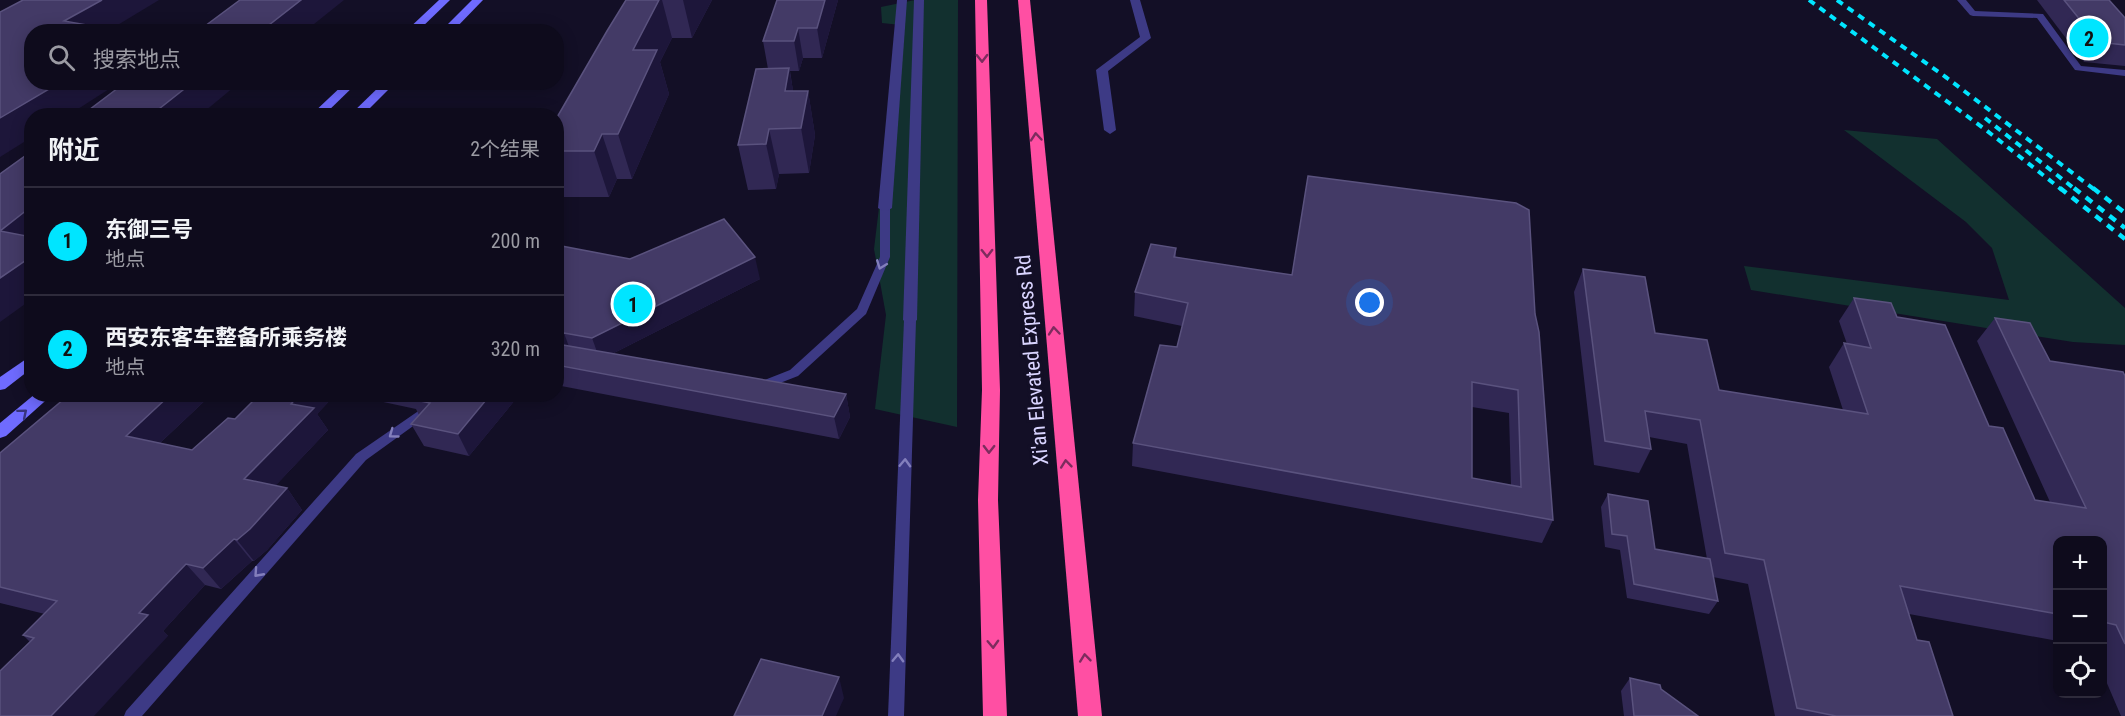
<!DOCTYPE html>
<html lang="zh">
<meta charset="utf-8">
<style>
:root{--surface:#0e0b1c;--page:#1c1929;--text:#f1f3f6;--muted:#9b9ba3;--line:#2e2b3b;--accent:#00e5ff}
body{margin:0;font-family:"Roboto Condensed","Noto Sans SC",sans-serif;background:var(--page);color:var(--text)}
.controls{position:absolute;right:18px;bottom:18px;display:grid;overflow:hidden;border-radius:12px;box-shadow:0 3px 15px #0003}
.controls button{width:54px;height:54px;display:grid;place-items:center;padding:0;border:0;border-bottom:2px solid var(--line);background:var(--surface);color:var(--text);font:30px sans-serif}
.you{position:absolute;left:1370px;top:303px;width:21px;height:21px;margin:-15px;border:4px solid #fff;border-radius:50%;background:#1a73e8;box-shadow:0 0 0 9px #1a73e833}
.badge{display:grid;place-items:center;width:39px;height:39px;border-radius:50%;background:var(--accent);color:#111;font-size:20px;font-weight:700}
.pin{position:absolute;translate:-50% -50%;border:3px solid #fff;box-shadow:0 2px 6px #0006}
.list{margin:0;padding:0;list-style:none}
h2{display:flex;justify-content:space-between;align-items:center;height:78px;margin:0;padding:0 24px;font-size:26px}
h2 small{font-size:20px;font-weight:400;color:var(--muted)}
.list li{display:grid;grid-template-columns:39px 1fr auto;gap:18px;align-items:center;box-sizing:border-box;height:108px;padding:0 24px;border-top:2px solid var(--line)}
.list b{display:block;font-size:22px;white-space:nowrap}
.list p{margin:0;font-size:20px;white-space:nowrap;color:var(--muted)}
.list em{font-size:20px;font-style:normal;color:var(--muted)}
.icon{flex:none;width:33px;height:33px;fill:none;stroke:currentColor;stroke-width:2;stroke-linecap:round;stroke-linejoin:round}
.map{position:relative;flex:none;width:2125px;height:716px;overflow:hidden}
.search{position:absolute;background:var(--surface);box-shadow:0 3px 15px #0003;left:24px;top:24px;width:540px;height:66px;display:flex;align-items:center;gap:15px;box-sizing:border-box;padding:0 21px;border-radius:24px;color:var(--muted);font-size:22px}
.panel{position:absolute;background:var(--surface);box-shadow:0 3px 15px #0003;left:24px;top:108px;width:540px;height:294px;border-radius:24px}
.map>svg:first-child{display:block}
</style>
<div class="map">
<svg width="2125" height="716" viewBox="0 0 2125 716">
<rect width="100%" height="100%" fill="#130f26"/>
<g fill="#12302f">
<path d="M915,0H958L957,427L875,409L886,315L874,249L901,25L882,23L881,7Z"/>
<path d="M1844,130L1937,139L2125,308V345L2073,342L1751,290L1744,266L2009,300L1992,248L1966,222Z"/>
</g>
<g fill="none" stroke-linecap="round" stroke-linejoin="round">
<g fill="#3d3a85" fill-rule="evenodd">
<path d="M1957,0H1966L1975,11L2043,14L2081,66L2125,70V76L2075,70L2037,18L1973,16L1970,15Z"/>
<path d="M885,205L890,208V257L866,314L798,376L762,390H754L752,387L754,384L790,370L857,309L880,257V208Z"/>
<path d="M910,316L916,320L904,716H888L904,320Z"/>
<path d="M430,403L434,405L436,408L434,411L366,460L142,716H124L126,711L356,454Z"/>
</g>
<g fill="#3d3a85" fill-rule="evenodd">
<path d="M897,0H907L892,208L885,212L878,208Z"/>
<path d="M914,0H924L917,320L910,325L903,320Z"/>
<path d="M1130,0H1140L1151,38L1108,71L1116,130L1110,134L1104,130L1096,70L1140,37Z"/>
</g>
<g fill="#6f6bff" fill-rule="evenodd">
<path d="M439,0H450L417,32H405Z"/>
<path d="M472,0H483L452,32H440Z"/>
<path d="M346,82H358L323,116H310Z"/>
<path d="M384,82H396L362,116H349Z"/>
<path d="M32,355V368L5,389L0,390V377Z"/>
<path d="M35,394H53L6,436L0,438V423Z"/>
</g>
<g fill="#ff4fa3" fill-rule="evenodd">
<path d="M975,0H987L1000,390L998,500L1007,716H983L978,500L982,390Z"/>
<path d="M1018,0H1030L1102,716H1078Z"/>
</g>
<g stroke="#00e5ff" stroke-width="4" stroke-dasharray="7 6" stroke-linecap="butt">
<path d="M1809,0L1986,130L2062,190"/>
<path d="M1837,0L1947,78L2095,190"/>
<path d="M1985,118L2076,190"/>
</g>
<g stroke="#00e5ff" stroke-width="4.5" stroke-dasharray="8 7" stroke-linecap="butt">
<path d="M2060,188L2125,239"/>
<path d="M2074,188L2125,228"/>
<path d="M2093,188L2125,213"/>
</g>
</g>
<g fill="#312854" fill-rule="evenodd">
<path d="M626,0H712L692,38H672L660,62L669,94L632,179H617L609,197H556V119Z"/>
<path d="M777,0H838L822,58H803L799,71H790L793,91H808L815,135L809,173L779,174L776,189L748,190L738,145L768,69L763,41Z"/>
<path d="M2037,0H2109L2125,18V66L2084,62Z"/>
<path d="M556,245L630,259L760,279L612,354L846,394L850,417L839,439L556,385Z"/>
<path d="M1176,248V257L1535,314L1553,520L1542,543L1132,466L1133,443L1177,347L1182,326L1134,316L1135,292ZM1472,407L1509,413L1511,485L1472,478Z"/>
<path d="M1583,269L1719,390L1843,410L1829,367L1844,343L1847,344L1839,321L1854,298L1897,317L1989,426L2035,500L2050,502L1977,341L1995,318L2050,361L2125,376V716H2121L2103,674V540H2058V641L1909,614L1917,640L1953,716H1775L1748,584L1713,577L1718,601L1709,614L1627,598L1620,550L1605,547L1601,507L1608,494L1655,549L1707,559L1687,444L1649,437L1651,449L1639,473L1594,465L1574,292Z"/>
<path d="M212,394L160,443L192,450L235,419L260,394H336L317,414L328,430L275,486L287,488L302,510L267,550L254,561H252L221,589L205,585L163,631L168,636L30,642L23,635L45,614L0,603V453Z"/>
<path d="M346,394H520L469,456L424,446L411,424L419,415L416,409Z"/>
<path d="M1630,678L1661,689L1698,716H1624L1621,691Z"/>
</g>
<g fill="#1d163a">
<path d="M102,0H159L106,32L64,21Z"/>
<path d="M301,0H344L304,32H260Z"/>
<path d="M659,0H662L672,38L660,62L669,94L632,179L618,134L633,50Z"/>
<path d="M683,0H712L692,38Z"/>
<path d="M825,0H838L822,58L817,28Z"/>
<path d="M798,28L803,58L799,71L794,41Z"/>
<path d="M789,68L797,112L785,91Z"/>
<path d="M61,82H120L67,116H32V137L0,157V118Z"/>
<path d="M193,82H240L199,116H150Z"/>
<path d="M808,91L815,135L809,173L801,128Z"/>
<path d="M769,129L779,174L776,189L766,144Z"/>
<path d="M602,134L617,179L609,197L594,151Z"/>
<path d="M32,206V250L0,231Z"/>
<path d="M32,256V299L0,322V278Z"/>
<path d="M755,257L760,279L600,360L592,338Z"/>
<path d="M564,333L572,355L556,359V334Z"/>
<path d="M171,394H212L144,458L126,436Z"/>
<path d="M300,394H336L317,414L328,430L261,501L244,479L291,404Z"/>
<path d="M409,394H443L411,399Z"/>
<path d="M491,394H520L469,456L458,434Z"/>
<path d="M846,394L850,417L839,439L834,417Z"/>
<path d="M287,488L302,510L267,550L254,561L237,540Z"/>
<path d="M234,539L252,561L221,589L203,568Z"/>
<path d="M186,564L205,585L163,631L168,636L94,716H51L139,613Z"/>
<path d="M839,677L844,698L836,716H822Z"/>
</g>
<g fill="#433a66" stroke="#5a527e" stroke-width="1.5" fill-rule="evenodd">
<path d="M23,0H102L64,21L126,32H32V82H61L0,118V12Z"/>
<path d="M240,0H301L260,32H197Z"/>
<path d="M626,0H659L633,50H657L618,134H602L594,151H556V119L607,31Z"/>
<path d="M777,0H825L817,28H798L794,41H763Z"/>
<path d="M2064,0H2109L2125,18V45L2098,42Z"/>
<path d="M789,68L785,91H808L801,128L769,129L766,144L738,145L756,69Z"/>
<path d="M126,82H193L150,116H81Z"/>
<path d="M32,151V206L0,231V174Z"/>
<path d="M1308,176L1516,203L1529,210L1535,314L1539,332L1553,520L1133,443L1160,345L1177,347L1188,303L1135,292L1151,244L1176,248L1174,257L1292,275ZM1472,382L1518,390L1521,487L1472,478Z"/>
<path d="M724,219L755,257L592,338L564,333L556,334V245L630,259Z"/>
<path d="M0,231L32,237V256L0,278Z"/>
<path d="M1583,269L1645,277L1655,333L1707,340L1719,390L1868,414L1844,343L1871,348L1854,298L1891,303L1897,317L1945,325L1989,426L2003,428L2035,500L2086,508L1995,318L2030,323L2050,361L2123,372L2125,376V644L2116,625L2103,622V540H2058V614L1900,586L1917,640L1929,642L1953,716H1836L1797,708L1764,560L1725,553L1700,420L1645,411L1651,449L1605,441Z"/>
<path d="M563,345L846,394L834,417L556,365V347Z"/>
<path d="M70,394H171L126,436L192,450L228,418L235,419L260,394H300L291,404L314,408L244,479L287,488L250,529L237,540L234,539L203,568L186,564L139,613L148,615L51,716H0V671L34,638L23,635L57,601L0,587V453Z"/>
<path d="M417,394H491L458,434L411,424L430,403L411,399Z"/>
<path d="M1608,494L1648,501L1655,549L1710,559L1718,601L1634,584L1627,536L1612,534Z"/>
<path d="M761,659L839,677L822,716H734Z"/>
<path d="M1630,678L1660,685L1661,689L1698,716H1634Z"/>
</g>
<defs><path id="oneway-chevron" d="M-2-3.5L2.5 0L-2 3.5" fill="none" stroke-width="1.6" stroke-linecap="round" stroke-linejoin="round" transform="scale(1.5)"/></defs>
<g stroke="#7d2c5e">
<use href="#oneway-chevron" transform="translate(982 58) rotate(89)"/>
<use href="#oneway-chevron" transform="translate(1036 137) rotate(-95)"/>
<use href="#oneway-chevron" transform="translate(987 253) rotate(89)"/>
<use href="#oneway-chevron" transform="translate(1054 331) rotate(-95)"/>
<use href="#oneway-chevron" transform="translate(989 449) rotate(91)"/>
<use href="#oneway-chevron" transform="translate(1066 464) rotate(-96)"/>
<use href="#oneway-chevron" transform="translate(993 644) rotate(88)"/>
<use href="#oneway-chevron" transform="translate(1085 658) rotate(-96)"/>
</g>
<g stroke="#837fbc">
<use href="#oneway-chevron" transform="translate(881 265) rotate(111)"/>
<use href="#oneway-chevron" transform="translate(393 434) rotate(144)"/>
<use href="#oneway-chevron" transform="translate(905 463) rotate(-88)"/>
<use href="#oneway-chevron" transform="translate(258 573) rotate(132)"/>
<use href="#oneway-chevron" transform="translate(898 658) rotate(-88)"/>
</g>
<use stroke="#38347d" href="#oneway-chevron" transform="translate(23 413) rotate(-40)"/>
<g text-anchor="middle" stroke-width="6" stroke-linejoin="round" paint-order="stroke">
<g font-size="21" fill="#d9d4ff" stroke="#130f26">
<text transform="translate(1032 360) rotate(-95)" y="7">Xi'an Elevated Express Rd</text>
</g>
</g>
</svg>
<div class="controls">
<button>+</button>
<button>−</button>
<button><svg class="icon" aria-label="locate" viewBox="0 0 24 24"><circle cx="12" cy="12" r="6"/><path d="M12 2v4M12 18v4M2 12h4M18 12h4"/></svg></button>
</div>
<div class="you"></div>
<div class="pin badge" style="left:633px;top:304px">1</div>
<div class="pin badge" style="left:2089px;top:38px">2</div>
<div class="search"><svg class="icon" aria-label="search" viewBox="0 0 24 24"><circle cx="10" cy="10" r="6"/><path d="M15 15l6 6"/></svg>搜索地点</div>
<section class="panel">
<h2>附近<small>2个结果</small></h2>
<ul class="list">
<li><span class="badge">1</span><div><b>东御三号</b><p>地点</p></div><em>200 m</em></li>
<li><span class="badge">2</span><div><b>西安东客车整备所乘务楼</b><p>地点</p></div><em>320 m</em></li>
</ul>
</section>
</div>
